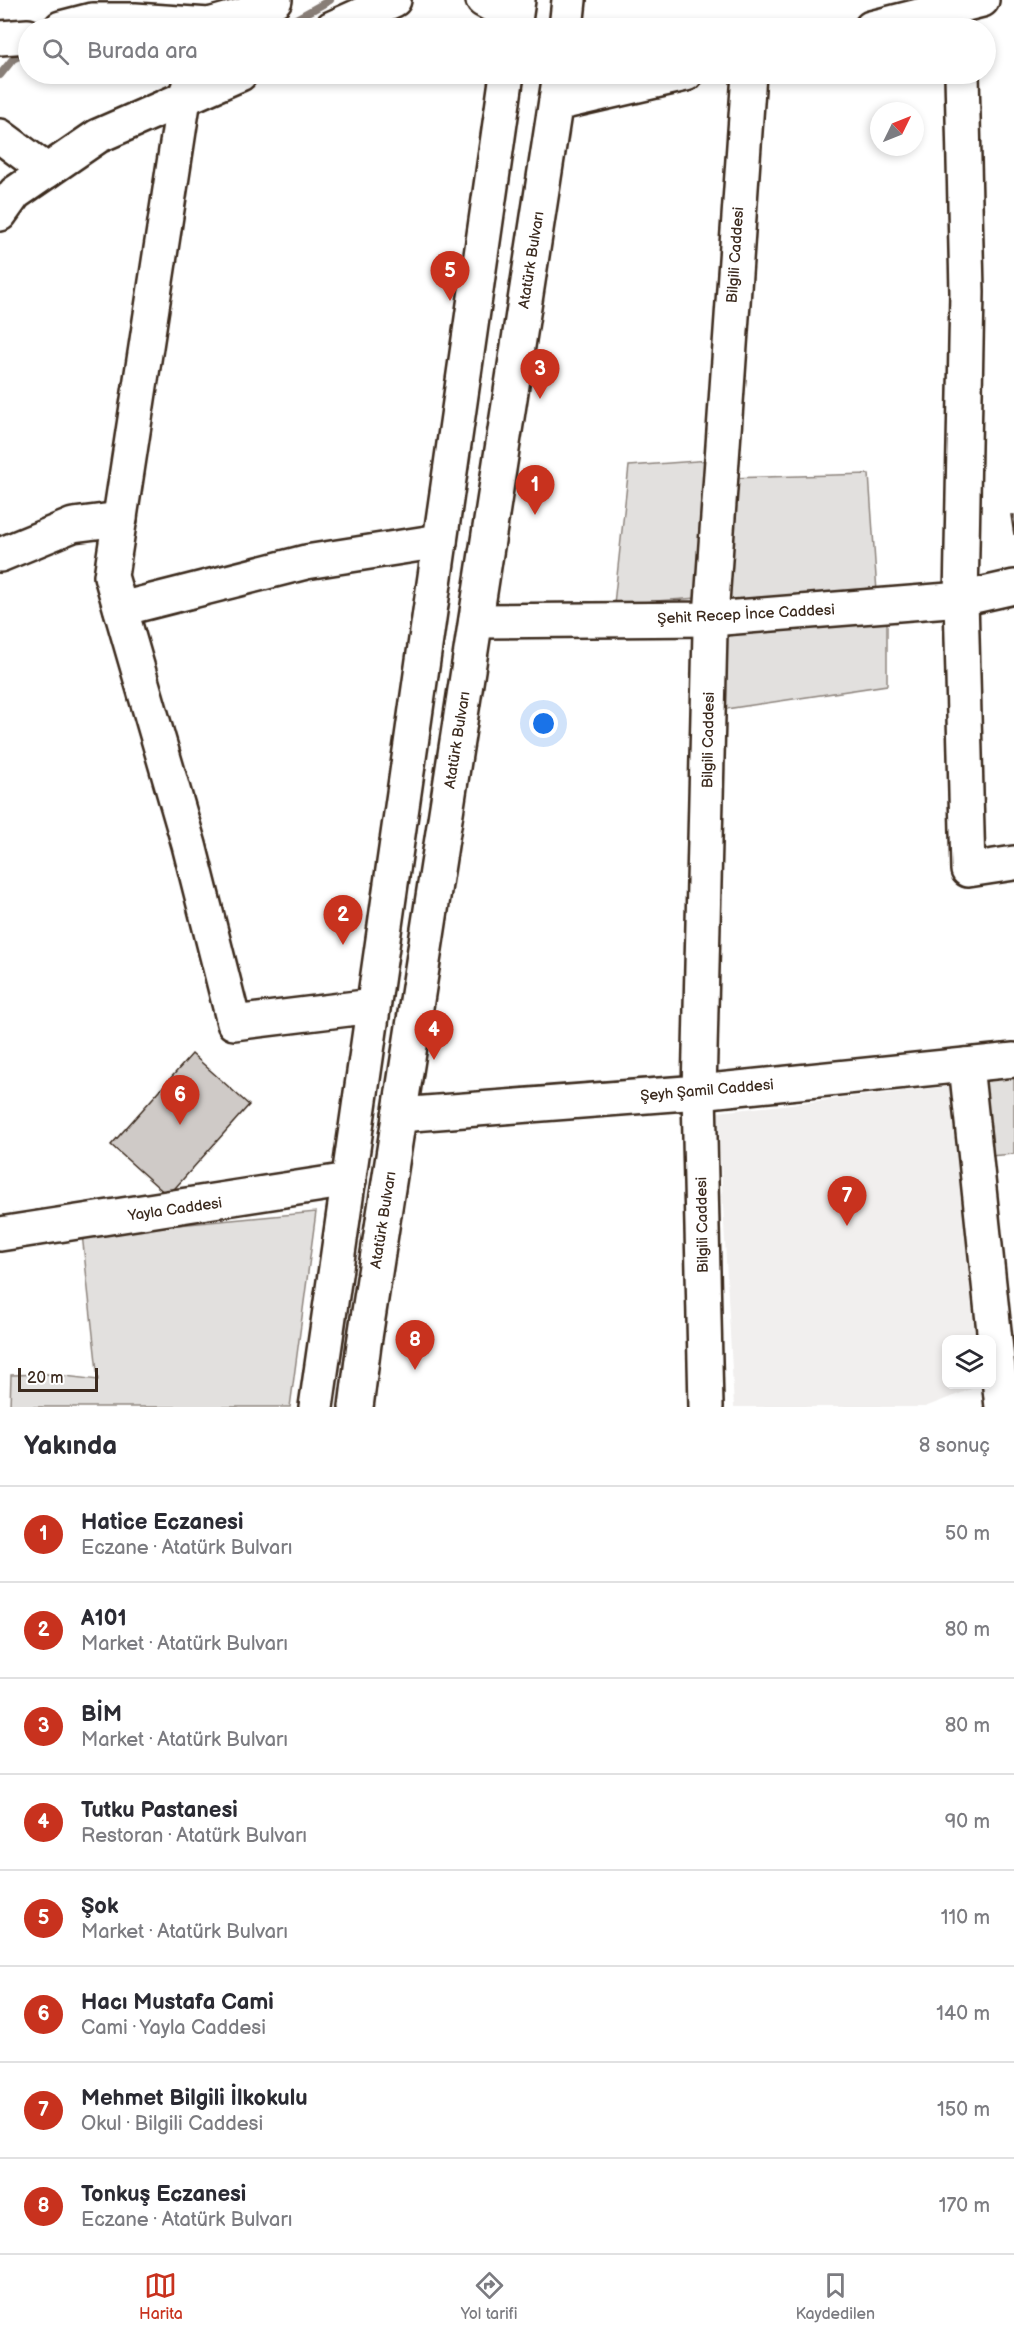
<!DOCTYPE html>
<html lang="tr">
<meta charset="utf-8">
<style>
:root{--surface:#fff;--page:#f7f7f7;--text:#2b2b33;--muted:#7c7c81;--line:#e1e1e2;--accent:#c8321e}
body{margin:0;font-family:"Balsamiq Sans",sans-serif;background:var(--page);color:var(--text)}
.controls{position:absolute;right:18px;bottom:18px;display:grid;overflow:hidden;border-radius:12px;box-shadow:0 3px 9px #0003}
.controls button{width:54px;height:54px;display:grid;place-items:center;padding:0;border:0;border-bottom:2px solid var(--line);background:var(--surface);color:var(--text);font:30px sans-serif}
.compass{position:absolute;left:870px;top:102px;width:54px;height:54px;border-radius:50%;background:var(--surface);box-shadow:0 3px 9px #0003;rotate:47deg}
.scale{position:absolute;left:18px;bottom:15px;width:80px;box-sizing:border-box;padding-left:6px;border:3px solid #3b2a1e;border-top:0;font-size:16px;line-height:21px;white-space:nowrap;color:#3b2a1e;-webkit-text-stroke:4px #fff;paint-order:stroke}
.you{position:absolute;left:544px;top:724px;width:21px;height:21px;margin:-15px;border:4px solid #fff;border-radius:50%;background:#1a73e8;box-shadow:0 0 0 9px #1a73e833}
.badge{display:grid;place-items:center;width:39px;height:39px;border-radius:50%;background:var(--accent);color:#fff;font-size:20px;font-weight:700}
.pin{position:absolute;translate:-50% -50px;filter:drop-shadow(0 2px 3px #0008)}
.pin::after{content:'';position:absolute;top:32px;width:21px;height:18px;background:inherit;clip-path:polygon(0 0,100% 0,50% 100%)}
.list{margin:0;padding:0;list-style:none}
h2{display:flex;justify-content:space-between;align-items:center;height:78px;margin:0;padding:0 24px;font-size:26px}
h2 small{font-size:20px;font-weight:400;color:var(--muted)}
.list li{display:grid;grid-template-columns:39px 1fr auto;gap:18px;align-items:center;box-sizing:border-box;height:96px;padding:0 24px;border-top:2px solid var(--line)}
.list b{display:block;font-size:22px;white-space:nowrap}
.list p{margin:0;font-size:20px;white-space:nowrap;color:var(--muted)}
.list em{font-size:20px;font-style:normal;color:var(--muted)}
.icon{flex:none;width:33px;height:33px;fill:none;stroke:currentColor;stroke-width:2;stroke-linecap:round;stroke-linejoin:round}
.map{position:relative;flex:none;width:1014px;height:1407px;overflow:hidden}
.search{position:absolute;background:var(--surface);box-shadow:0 3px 9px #0003;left:18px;right:18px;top:18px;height:66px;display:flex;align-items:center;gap:15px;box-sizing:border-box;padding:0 21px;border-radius:33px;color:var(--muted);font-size:22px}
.sheet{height:846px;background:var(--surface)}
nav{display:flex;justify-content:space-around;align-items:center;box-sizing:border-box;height:84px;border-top:2px solid var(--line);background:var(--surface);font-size:16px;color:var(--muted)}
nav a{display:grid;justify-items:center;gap:3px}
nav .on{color:var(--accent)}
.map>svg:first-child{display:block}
</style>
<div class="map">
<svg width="1014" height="1407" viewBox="0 0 1014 1407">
<rect width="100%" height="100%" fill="#fff"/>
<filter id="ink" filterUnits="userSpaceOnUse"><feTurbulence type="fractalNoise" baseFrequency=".0167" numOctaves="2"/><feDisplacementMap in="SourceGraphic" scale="12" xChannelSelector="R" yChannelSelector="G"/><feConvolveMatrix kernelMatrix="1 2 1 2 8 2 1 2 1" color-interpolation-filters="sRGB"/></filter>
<g filter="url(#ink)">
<path fill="#f1efee" d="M955,1086L983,1339L946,1340V1384L982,1385L925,1407H734L718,1112Z"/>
<g fill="#e2e0de" stroke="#8e857e" stroke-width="1.5">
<path d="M710,460L698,598L614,604L629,466Z"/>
<path d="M869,474L877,592L721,600L729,478Z"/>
<path d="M887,616V685L719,710L724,629Z"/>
<path d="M1014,1060V1154L976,1157L966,1065Z"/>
<path d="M316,1212L290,1407H10L11,1375L48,1374L98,1380L82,1234Z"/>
</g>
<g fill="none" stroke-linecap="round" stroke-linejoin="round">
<g stroke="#887e77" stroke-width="8">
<path d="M280,28L330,0"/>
<path d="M0,75L13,59L28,52"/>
</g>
</g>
<g fill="#cfcac7" stroke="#3b2a1e" stroke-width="1.5">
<path d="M1011,515H1014V535Z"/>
<path d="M192,1054L249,1105L168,1196L111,1145Z"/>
</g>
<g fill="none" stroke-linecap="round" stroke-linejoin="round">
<g stroke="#3b2a1e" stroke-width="38">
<g id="minor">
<path d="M483,0L515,18"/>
<path d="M61,28L92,20H135L209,25L245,15L275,0"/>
<path d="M332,28L394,0"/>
<path d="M871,28L982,0"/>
<path d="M0,38L28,36"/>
<path d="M194,74L184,98L111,576L189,845L234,1023L373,1006"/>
<path d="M962,74L967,292L961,599L968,870L1014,863"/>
<path d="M556,104L686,74"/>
<path d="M0,136L47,171"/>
<path d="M0,214L15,193L98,136L240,74"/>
<path d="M0,555L73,525L120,519"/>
<path d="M121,609L306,562L440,541"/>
<path d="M476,621L711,619L961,599L1014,587"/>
<path d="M966,1065L1002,1407"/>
<path d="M399,1115L699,1092L1014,1060"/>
<path d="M0,1234L349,1180"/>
<path d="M706,1407L699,1092L710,631L749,74"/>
</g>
</g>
<g stroke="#3b2a1e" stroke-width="38">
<g id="major">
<path d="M514,28L518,0"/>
<path d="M566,28L569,0"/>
<path d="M316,1407L507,74"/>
<path d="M356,1407L364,1344L560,74"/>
</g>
</g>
<use href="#minor" stroke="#fff" stroke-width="33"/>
<use href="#major" stroke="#fff" stroke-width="33"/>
</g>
</g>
<g text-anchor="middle" stroke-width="4.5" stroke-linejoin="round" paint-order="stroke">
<g font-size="15" fill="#3b2a1e" stroke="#fff">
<text transform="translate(735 255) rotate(-86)" y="5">Bilgili Caddesi</text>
<text transform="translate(531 260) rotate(-81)" y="5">Atatürk Bulvarı</text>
<text transform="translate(746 614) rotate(-3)" y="5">Şehit Recep İnce Caddesi</text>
<text transform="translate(457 740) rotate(-81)" y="5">Atatürk Bulvarı</text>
<text transform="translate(708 740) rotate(-89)" y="5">Bilgili Caddesi</text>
<text transform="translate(707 1090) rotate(-5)" y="5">Şeyh Şamil Caddesi</text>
<text transform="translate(175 1209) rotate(-8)" y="5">Yayla Caddesi</text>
<text transform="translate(383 1220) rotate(-81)" y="5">Atatürk Bulvarı</text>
<text transform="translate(702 1225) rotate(-91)" y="5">Bilgili Caddesi</text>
</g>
</g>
</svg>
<div class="controls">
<button><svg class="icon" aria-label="layers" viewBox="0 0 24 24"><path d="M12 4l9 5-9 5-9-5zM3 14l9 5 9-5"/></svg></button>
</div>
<svg class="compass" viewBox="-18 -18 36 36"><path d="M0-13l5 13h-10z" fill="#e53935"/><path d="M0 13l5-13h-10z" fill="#7c7c81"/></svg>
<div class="scale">20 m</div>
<div class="you"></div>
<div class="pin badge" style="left:535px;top:515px">1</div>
<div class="pin badge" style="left:343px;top:945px">2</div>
<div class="pin badge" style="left:540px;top:399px">3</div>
<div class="pin badge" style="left:434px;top:1060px">4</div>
<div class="pin badge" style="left:450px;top:301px">5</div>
<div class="pin badge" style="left:180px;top:1125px">6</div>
<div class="pin badge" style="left:847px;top:1226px">7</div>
<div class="pin badge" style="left:415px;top:1370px">8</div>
<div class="search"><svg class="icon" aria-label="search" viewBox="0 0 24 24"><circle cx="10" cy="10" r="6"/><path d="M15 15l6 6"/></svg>Burada ara</div>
</div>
<section class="sheet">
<h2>Yakında<small>8 sonuç</small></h2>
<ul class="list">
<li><span class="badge">1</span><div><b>Hatice Eczanesi</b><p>Eczane · Atatürk Bulvarı</p></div><em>50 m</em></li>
<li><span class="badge">2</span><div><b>A101</b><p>Market · Atatürk Bulvarı</p></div><em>80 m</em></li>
<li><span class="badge">3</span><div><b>BİM</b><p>Market · Atatürk Bulvarı</p></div><em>80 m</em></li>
<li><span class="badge">4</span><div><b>Tutku Pastanesi</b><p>Restoran · Atatürk Bulvarı</p></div><em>90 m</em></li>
<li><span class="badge">5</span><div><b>Şok</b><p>Market · Atatürk Bulvarı</p></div><em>110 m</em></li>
<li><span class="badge">6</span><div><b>Hacı Mustafa Cami</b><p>Cami · Yayla Caddesi</p></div><em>140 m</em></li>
<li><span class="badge">7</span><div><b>Mehmet Bilgili İlkokulu</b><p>Okul · Bilgili Caddesi</p></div><em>150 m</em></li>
<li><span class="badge">8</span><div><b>Tonkuş Eczanesi</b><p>Eczane · Atatürk Bulvarı</p></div><em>170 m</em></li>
</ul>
</section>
<nav>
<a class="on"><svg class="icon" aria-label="map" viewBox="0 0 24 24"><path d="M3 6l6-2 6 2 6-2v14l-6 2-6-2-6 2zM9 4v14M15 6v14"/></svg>Harita</a>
<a><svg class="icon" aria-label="directions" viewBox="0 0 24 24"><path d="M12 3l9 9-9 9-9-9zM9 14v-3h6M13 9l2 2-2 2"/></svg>Yol tarifi</a>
<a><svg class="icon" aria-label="saved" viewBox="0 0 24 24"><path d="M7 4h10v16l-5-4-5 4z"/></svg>Kaydedilen</a>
</nav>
